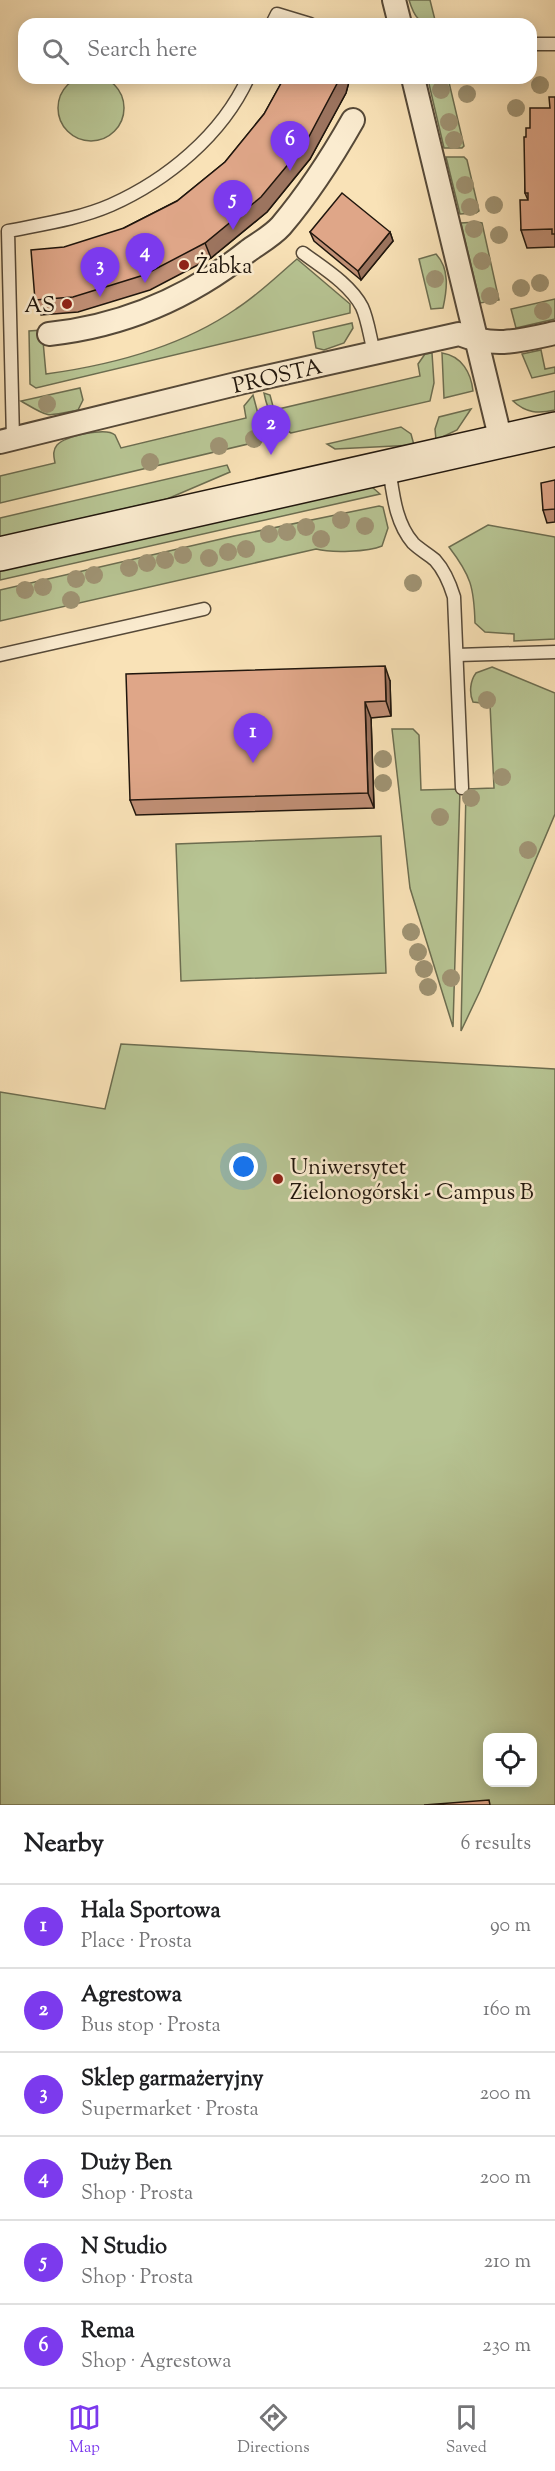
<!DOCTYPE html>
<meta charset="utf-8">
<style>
:root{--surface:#fff;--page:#f6f6f6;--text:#202124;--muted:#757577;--line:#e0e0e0;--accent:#7c3aed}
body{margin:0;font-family:"Sorts Mill Goudy",serif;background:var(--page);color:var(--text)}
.controls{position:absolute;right:18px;bottom:18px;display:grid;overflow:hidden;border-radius:12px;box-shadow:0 3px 15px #0003}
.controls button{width:54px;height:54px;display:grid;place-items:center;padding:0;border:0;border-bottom:2px solid var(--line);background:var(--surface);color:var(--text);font:30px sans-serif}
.you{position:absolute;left:244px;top:1167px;width:21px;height:21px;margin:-15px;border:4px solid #fff;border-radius:50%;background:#1a73e8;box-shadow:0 0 0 9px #1a73e833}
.badge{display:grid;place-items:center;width:39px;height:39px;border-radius:50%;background:var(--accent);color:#fff;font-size:20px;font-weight:700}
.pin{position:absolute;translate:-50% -50px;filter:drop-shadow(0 2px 3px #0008)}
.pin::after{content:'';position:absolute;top:32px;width:21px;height:18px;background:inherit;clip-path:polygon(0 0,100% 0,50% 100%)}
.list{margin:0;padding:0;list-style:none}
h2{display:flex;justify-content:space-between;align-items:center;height:78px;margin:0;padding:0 24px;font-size:26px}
h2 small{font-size:20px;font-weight:400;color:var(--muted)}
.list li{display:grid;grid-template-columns:39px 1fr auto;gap:18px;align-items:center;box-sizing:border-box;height:84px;padding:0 24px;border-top:2px solid var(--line)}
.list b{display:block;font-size:22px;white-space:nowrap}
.list p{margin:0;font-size:20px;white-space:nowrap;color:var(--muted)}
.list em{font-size:20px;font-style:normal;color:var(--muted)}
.icon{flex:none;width:33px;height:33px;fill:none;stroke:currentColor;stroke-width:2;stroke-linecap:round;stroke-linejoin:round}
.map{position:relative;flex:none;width:555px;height:1805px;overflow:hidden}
.search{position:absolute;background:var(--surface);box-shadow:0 3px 15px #0003;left:18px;right:18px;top:18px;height:66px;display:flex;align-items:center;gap:15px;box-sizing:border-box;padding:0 21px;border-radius:18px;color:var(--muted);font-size:22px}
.sheet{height:582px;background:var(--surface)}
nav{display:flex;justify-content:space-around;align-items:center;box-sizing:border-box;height:84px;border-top:2px solid var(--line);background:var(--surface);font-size:16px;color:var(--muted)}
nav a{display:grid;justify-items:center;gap:3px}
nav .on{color:var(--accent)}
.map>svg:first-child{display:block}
</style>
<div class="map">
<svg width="555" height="1805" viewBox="0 0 555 1805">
<rect width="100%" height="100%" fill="#f9e2b7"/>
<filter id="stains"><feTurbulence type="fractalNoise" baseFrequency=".00333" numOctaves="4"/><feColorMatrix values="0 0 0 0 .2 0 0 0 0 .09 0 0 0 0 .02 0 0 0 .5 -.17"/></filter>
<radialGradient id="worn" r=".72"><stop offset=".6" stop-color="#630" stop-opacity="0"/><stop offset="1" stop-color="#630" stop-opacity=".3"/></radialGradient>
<g fill="#b7c493" stroke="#6c6d50" stroke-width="1.5" fill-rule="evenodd">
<path d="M409,0H430L436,24C418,24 414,16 409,0Z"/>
<circle cx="91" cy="108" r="33"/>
<path d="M430,78H448L464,146L462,148H444L429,84Z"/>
<path d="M446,157H464L467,160L479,211L476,213L460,214Z"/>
<path d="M477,222L482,223L499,300L480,303L461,223Z"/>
<path d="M436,254C450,269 447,290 443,308L431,309L419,259Z"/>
<path d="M297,259L350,304V313L36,388L30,384L29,331L42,330L46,374C112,365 181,347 236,309C258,295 277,276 297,259Z"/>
<path d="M555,299V319L516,328L511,309Z"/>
<path d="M352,323L353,328L344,343L324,350L316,348L313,332Z"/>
<path d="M541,350L545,369L555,367V373L532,378L522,354Z"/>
<path d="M432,353L434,383L430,401L291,433C274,423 268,413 264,393L270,395L274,410L420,376L418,364L425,354Z"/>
<path d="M442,353C462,356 471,373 473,391L444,398Z"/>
<path d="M80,388L83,400L78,410C45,417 50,418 21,401Z"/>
<path d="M555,391V410C538,414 526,413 513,401Z"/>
<path d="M253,395L265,440L0,503V476L55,463C54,457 52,451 57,445C66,436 106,427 115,435L121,448L246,418L244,406Z"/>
<path d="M471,409L457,430L436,440L435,429L439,417Z"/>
<path d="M401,427L411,434L414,445L335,449L327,444Z"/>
<path d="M227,465L230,472L167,499L0,537V518Z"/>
<path d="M372,487L380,494L0,580V571Z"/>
<path d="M379,506L383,507L388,528L382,546C368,552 331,553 316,549L0,621V590L234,536Z"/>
<path d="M488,525L555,537V639L514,641V634L485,632L475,623C474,587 471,576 449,547Z"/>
<path d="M492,667L555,693V814L480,991L461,1031L466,789L494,788L490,704L473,702C469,693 470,681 476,673Z"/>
<path d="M392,729H413L419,735L421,790L460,789L453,1027L410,888Z"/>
<path d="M381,836L386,973L181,981L176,844Z"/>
<path d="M121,1044L555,1069V1805H0V1092L105,1109ZM488,1738H532V1782H488Z"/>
</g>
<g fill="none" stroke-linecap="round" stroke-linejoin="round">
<g stroke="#564938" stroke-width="15">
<g id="lane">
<path d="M272,24L277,14L310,24"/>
<path d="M531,44H555"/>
<path d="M303,253C323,268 350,284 362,307C368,320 370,338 374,352"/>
<path d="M13,439L8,231C43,224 79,219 111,205C167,180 222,135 248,78"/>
<path d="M389,468C393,493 395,522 413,543C419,549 428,554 435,560C445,571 450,584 454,597L462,788"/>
<path d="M0,655L204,609"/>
<path d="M457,655L555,652"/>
</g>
</g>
<g stroke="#564938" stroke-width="26">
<g id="street">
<path d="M394,0L400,24"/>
<path d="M413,78L501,441"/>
<path d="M49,334C124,326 189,298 248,251C259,243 272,236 281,226C309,193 332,157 353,120"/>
<path d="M0,442L244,382L459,334C494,348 519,341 555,333"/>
</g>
</g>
<g stroke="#20160d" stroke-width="36">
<path id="secondary" d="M0,554L555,429"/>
</g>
<use href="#lane" stroke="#fbecd0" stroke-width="12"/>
<use href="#street" stroke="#fbecd0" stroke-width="22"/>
<use href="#secondary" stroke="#fbecd0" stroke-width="33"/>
</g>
<g fill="#9f9373">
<circle cx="540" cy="85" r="9"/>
<circle cx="441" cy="90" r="9"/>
<circle cx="467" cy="94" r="9"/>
<circle cx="516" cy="108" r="9"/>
<circle cx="449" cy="122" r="9"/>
<circle cx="454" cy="140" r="9"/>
<circle cx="465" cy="185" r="9"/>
<circle cx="494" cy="205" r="9"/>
<circle cx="470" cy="207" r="9"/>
<circle cx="474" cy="229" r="9"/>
<circle cx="499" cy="235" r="9"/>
<circle cx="482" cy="261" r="9"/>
<circle cx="435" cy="279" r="9"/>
<circle cx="540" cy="283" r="9"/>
<circle cx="521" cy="288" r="9"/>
<circle cx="490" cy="296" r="9"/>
<circle cx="543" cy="311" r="9"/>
<circle cx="47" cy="404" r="9"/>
<circle cx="254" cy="439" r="9"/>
<circle cx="219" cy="446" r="9"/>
<circle cx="150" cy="462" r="9"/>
<circle cx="341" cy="520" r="9"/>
<circle cx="365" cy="526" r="9"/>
<circle cx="306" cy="527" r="9"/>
<circle cx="287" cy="532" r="9"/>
<circle cx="269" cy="534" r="9"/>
<circle cx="321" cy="539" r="9"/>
<circle cx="246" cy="549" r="9"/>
<circle cx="228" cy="552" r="9"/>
<circle cx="183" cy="555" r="9"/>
<circle cx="209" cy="558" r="9"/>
<circle cx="165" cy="560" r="9"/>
<circle cx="147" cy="563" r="9"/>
<circle cx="129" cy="568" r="9"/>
<circle cx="94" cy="575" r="9"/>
<circle cx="76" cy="579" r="9"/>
<circle cx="413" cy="583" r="9"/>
<circle cx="43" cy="587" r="9"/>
<circle cx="25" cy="590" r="9"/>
<circle cx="71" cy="600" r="9"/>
<circle cx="487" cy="700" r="9"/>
<circle cx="383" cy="759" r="9"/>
<circle cx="502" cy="777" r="9"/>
<circle cx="383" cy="783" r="9"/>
<circle cx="471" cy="798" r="9"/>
<circle cx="440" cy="817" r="9"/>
<circle cx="528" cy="850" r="9"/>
<circle cx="411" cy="932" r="9"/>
<circle cx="418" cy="952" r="9"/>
<circle cx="424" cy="969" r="9"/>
<circle cx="451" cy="978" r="9"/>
<circle cx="428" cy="987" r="9"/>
</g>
<g fill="#c08f75" stroke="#20160d" stroke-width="1.5">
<path d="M284,78H350L346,93L310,159L267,212L211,258L150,290L78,312L41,315L35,300L124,228L177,201L225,162L264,114Z"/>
<path d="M555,97V247L527,248L521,230L528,200L525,193L526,137L530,128L550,108Z"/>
<path d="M310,232H390L393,241L361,280L314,241Z"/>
<path d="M555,480V522L547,523L543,510Z"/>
<path d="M390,681L391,716L371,718L374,808L136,815L130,800Z"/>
</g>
<g fill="#9c745f" stroke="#20160d" stroke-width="1.5">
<path d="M340,78H350L346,93L310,159L267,212L211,258L205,243Z"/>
<path d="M390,232L393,241L361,280L358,271Z"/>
<path d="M385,666L390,681L391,716L386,701Z"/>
<path d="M365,702L371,718L374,808L368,793Z"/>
</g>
<g fill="#dfa688" stroke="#20160d" stroke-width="1.5">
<path d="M284,78H340L305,144L261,197L205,243L144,275L73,297L35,300L31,250L64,247L124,228L177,201L225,162L264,114Z"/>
<path d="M549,97H555V234H552V229L521,230L520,200H528V193H525L524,137H526V128H530V108H550Z"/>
<path d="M342,193L390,232L358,271L310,232Z"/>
<path d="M555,480V509L543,510L541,483Z"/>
<path d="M385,666L386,701L365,702L368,793L130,800L126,674Z"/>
<path d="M489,1800L490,1805H424Z"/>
</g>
<g fill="#8f2418" stroke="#fbecd0" stroke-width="2">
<circle cx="184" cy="265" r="6"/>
<circle cx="67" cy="304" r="6"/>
<circle cx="278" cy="1179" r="6"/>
</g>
<g text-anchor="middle" stroke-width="5" stroke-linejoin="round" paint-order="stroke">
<g font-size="22" fill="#20160d" stroke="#fbecd0" text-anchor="start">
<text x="196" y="273">Żabka</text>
<text x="55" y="312" text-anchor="end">AS</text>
<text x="290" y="1174">Uniwersytet<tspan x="290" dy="25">Zielonogórski - Campus B</tspan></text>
</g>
<g font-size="22" fill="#20160d" stroke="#fbecd0">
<text transform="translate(277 375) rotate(-13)" y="8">PROSTA</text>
</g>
</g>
<rect width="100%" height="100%" filter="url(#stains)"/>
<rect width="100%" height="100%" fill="url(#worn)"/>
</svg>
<div class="controls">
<button><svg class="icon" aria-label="locate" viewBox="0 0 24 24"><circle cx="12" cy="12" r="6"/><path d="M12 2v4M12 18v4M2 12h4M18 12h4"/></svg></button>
</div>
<div class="you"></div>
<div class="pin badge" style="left:253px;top:763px">1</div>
<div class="pin badge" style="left:271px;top:455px">2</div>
<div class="pin badge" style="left:100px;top:297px">3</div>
<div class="pin badge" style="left:145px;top:283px">4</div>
<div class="pin badge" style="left:233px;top:230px">5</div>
<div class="pin badge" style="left:290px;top:171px">6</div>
<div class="search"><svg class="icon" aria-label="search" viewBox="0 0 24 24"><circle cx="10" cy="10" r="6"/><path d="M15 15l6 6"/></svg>Search here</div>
</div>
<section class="sheet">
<h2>Nearby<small>6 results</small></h2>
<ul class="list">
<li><span class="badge">1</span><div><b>Hala Sportowa</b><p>Place · Prosta</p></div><em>90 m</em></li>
<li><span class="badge">2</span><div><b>Agrestowa</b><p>Bus stop · Prosta</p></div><em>160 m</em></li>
<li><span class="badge">3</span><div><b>Sklep garmażeryjny</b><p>Supermarket · Prosta</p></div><em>200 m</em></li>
<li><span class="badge">4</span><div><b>Duży Ben</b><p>Shop · Prosta</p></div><em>200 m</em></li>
<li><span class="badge">5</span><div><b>N Studio</b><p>Shop · Prosta</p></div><em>210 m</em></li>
<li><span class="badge">6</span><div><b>Rema</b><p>Shop · Agrestowa</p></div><em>230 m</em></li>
</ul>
</section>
<nav>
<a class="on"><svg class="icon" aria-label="map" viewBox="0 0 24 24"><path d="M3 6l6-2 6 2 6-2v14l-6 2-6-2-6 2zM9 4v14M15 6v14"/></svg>Map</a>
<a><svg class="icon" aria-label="directions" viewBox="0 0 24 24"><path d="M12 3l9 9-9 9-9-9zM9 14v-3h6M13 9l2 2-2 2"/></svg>Directions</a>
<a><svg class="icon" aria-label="saved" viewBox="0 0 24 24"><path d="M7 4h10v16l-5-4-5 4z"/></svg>Saved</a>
</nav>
